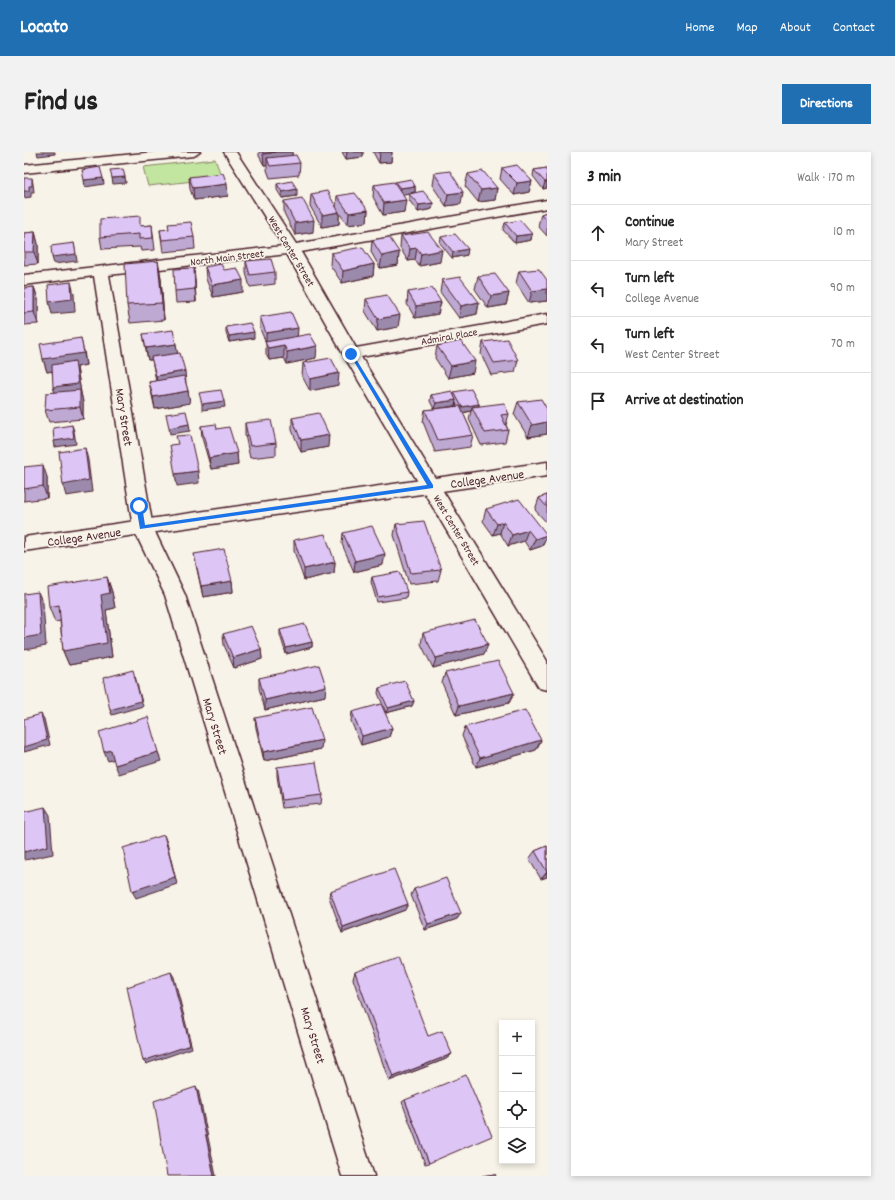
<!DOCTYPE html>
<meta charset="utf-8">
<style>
:root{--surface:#fff;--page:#f2f2f2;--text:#222;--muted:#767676;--line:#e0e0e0;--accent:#1f6fb2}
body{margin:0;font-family:Dekko,sans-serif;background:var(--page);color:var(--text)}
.controls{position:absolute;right:12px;bottom:12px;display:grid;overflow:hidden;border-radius:0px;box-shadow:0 2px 6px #0003}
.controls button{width:36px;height:36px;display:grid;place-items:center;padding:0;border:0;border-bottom:1px solid var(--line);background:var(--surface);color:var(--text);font:20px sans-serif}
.stop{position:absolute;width:12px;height:12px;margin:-9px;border:3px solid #1a73e8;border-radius:50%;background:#fff}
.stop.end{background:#1a73e8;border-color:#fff;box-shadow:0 1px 4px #0008}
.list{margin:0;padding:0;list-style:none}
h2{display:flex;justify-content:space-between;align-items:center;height:52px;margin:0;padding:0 16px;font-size:17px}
h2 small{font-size:13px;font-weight:400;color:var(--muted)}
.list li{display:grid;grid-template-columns:26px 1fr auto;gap:12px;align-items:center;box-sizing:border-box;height:56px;padding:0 16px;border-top:1px solid var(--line)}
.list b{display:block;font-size:15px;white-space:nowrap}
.list p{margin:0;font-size:13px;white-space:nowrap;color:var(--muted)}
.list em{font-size:13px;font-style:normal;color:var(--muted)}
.icon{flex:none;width:22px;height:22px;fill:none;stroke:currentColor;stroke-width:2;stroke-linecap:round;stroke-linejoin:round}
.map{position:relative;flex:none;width:523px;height:1024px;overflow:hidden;border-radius:0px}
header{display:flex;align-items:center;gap:24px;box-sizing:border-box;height:56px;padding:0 20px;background:var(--accent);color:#fff}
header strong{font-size:19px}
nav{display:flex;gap:22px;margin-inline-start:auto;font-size:14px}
.intro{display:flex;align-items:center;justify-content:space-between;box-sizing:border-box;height:96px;padding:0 24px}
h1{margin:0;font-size:28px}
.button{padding:10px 18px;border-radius:0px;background:var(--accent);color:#fff;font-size:14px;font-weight:700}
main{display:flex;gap:24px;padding:0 24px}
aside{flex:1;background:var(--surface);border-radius:0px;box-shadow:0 2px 6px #0003}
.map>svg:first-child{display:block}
</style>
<header>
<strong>Locato</strong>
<nav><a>Home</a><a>Map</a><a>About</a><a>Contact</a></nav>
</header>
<div class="intro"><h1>Find us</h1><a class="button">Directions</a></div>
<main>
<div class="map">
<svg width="523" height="1024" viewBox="0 0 523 1024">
<rect width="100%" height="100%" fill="#f7f3e8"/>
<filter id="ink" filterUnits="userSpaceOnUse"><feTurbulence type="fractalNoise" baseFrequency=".025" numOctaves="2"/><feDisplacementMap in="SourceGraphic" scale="8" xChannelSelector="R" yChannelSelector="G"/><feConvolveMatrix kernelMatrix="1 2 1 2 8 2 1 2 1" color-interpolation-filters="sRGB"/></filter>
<g filter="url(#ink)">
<path fill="#c2e59f" stroke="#868265" d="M191,7L198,26L124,34L119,15Z"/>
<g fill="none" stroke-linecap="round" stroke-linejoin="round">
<g stroke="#4a1f2b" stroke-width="3">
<g id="minor">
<path d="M131,0H176L170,4L0,21V13Z"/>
<path d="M200,0H212L272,92L523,48V56L277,100L332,196L523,162V172L337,205L523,509V538L515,536L319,202L263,102L85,123L129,376L161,443L350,1024H318L141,443L109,376L70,124L0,133V123L259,94Z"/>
</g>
</g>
<g stroke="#4a1f2b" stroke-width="3">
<path id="primary" d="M523,310V324L0,399V385Z"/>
</g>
<use href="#minor" fill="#f7f3e8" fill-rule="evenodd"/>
<use href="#primary" fill="#f7f3e8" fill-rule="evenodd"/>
</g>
<g fill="#bea9d3" stroke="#4a1f2b" fill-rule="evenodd">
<path d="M235,0H268V4L276,11L275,23L246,26L243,18V13H240L235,4Z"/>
<path d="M318,0H339V5L322,7Z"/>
<path d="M349,0H368L367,10L355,11Z"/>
<path d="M478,16L508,29L505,40L490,43L476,27Z"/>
<path d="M523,16V36L519,37L509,24L510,18Z"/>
<path d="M410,21L437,52L422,54L408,33Z"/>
<path d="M444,22L473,36L471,48L454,50L441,34Z"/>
<path d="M165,25L204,44L170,48L166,37Z"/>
<path d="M371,30L391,34V40L378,42L380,60L359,63L349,45L350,33L371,31Z"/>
<path d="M253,32L273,44L258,46L253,38Z"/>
<path d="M287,42L312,55L313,44L344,58L343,70L324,73L315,61V72L298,75L286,54Z"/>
<path d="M385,42L409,51L408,57L394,60L385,48Z"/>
<path d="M260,49L289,80L271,83L260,61Z"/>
<path d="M523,60V84L514,74L517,62Z"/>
<path d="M481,71L508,82L507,88L491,91L479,78Z"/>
<path d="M128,73L131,98L117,99L116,95L78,97L76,85L117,74Z"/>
<path d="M136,78L170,85L171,97L139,100Z"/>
<path d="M11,80L14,92V112L0,113V81Z"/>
<path d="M377,84L416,110L395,114L391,108L384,109L376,96Z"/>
<path d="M417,85L443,103L428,106L416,91Z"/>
<path d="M348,88L375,100L374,113L356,116L347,100Z"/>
<path d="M307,101L350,112L349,124L318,131L306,113Z"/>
<path d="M134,109L137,126L140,168L106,171L103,153Z"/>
<path d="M222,109L251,120V132L226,135L222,121Z"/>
<path d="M181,115L200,118L219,140L189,145L182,127Z"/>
<path d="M495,119L523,128V149L505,151L492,131Z"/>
<path d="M454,124L485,141L482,153L464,156L451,137Z"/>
<path d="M171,128L172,150L152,151L151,139Z"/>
<path d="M418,128L455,150L453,162L435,166L416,140Z"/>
<path d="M10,135L14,147V172L0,173V136Z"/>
<path d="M384,140L417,150L414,162L391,166L383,152Z"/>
<path d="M342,147L374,175L353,179L341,159Z"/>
<path d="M236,165L273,184L292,206L263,212L260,206L245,208L242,202V191L236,177Z"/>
<path d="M202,175L230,186L205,190L202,181Z"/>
<path d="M119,182L152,192L153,201L164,239L166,251L131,257L125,230L132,229L128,208H124Z"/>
<path d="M459,190L494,208L491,220L467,223L457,202Z"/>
<path d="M413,194L449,221L424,226L411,206Z"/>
<path d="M60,198L62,213L53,215L54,222L57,241L59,250V267L25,270L21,258L31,240L28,219L23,220L19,207Z"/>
<path d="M279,211L314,233L286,239L278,224Z"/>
<path d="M430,240L455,252V254L485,262L482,273L484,278L481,290L457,293L445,267L447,259L439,261L449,283L446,295L411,300L399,270L401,258L410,257L406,249L407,243H430ZM432,251L433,254L420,256L431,254Z"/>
<path d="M494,250L523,257V282L504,285L490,262Z"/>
<path d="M268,266L304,295L277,300L268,278Z"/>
<path d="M221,271L252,291V303L226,306L221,283Z"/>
<path d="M177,274L193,277L213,301L214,313L187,317L178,286Z"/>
<path d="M0,315L23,325V346L0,349Z"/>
<path d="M523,343V371L511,358L515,346Z"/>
<path d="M462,357L523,383L518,394L506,398L500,389L484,394L476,381L469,383L459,369Z"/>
<path d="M372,372L417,418L414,429L385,432L370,383Z"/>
<path d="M319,381L359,413L330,420L318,392Z"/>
<path d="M270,388L311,410L310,421L280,428L270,399Z"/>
<path d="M170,402L208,429L209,440L179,445L172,413Z"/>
<path d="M83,425L88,440L91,456L82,458L88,505L45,513L39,499L36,469L31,470L25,455Z"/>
<path d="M348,425L383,440L382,446L353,450L347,430Z"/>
<path d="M256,478L288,490V495L262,502L256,483Z"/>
<path d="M399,481L460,502L409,516L397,492Z"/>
<path d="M199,482L237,497L238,507L210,516L200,493Z"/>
<path d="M421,521L490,541L485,551L432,563L418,531Z"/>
<path d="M235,526L301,544L241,558L235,536Z"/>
<path d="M355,536L390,549L388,554L362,561L354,541Z"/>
<path d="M328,560L368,576L365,585L337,593L327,569Z"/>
<path d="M231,566L297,597L240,609L232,576Z"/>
<path d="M441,575L517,588L512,598L452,615L438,584Z"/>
<path d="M253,615L298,643L297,652L258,656L253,624Z"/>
<path d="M523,694V725L517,727L505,707L511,699Z"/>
<path d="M390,737L437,761L433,767L401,778L387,743Z"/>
<path d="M306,739L381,758L318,781L305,745Z"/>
<path d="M331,820L404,884L428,902L422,907L365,929L329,827Z"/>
<path d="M381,948L405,1011L401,1012L378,950Z"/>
<path d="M471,1022L472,1024H458L463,1023Z"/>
</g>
<g fill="#9b8aac" stroke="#4a1f2b">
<path d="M13,0H31V2L14,4Z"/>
<path d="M252,0H268V10L243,6V13H240L239,2Z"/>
<path d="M323,0H339V5L322,7Z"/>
<path d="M356,0H368L367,10L355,11Z"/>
<path d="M101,25L102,31L89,32L88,26Z"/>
<path d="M8,26L9,32L10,40H7V45L0,46V39L5,34Z"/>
<path d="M79,26L80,32L61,35L60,28Z"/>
<path d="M508,29L505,40L490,43L493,31Z"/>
<path d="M521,30H523V36L519,37Z"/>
<path d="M203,32L204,44L170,48L169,36Z"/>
<path d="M391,34V40L375,43L376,36Z"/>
<path d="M473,36L471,48L454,50L457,38Z"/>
<path d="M273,37V44L258,46V40Z"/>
<path d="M439,40L437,52L422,54L424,42Z"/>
<path d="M382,48L380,60L359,63L360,51Z"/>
<path d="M409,51L408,57L394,60L395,53Z"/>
<path d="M344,58L343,70L324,73L325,61Z"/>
<path d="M315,60V72L298,75V63Z"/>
<path d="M290,68L289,80L271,83V71Z"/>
<path d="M11,80L14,92V112L10,100Z"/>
<path d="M508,82L507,88L491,91L492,84Z"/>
<path d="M50,91L53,109L30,112L28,105Z"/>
<path d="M393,96L391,108L384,109L386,97Z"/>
<path d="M444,97L443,103L428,106L429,100Z"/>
<path d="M418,98L416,110L395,114L397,102Z"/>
<path d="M375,100L374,113L356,116L358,104Z"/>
<path d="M134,109L137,126L140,168L138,151Z"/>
<path d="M350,112L349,124L318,131L319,119Z"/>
<path d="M170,116L171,128L172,150L171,137Z"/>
<path d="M219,128V140L189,145L188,133Z"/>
<path d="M47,130L50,142L51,160L28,162L25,150Z"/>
<path d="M10,135L14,147V172L10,160Z"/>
<path d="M523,137V149L505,151L508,139Z"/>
<path d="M485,141L482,153L464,156L467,144Z"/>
<path d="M417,150L414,162L391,166L392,154Z"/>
<path d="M455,150L453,162L435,166L437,154Z"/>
<path d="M376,163L374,175L353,179L354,167Z"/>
<path d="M274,176L273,188L242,192V181Z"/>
<path d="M230,180V186L205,190V184Z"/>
<path d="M57,186L62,213L53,215L54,222L57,241L59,250V267L56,255L33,247L29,235L52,215L23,220L19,207Z"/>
<path d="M152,192L154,204L124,208L122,196Z"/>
<path d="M260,193V206L245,208L244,196Z"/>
<path d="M293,194L292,206L263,212V200Z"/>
<path d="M451,209L449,221L424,226L427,214Z"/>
<path d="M161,219L162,231L134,236L132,224Z"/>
<path d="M315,221L314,233L286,239V227Z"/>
<path d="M164,239L166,251L131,257L129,245Z"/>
<path d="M432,248L431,254L410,257L412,251Z"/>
<path d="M200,249L201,255L178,258V252Z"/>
<path d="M455,252L454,258L448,255L447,259L437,261L438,255Z"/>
<path d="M523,270V282L504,285L508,273Z"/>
<path d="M165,272L166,279L146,282L145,276Z"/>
<path d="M48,273L50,279L52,292L31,295L30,289Z"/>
<path d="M305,283L304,295L277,300V288Z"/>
<path d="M61,296L64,308L68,340L42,344L39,333Z"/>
<path d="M213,301L214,313L187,317L185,306Z"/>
<path d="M19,313L23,325V346L19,334Z"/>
<path d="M174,319L175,331L153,334L151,322Z"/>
<path d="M479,370L476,381L469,383L473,372Z"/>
<path d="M504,378L500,389L484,394L488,383Z"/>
<path d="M523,383L518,394L506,398L511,387Z"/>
<path d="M361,402L359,413L330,420L331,409Z"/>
<path d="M311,410L310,421L280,428V417Z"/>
<path d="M83,425L88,440L91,456L82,458L88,505L45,513L39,499L77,443Z"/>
<path d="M208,429L209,440L179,445L177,434Z"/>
<path d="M14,440L19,451L22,494L0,498V486Z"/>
<path d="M288,490V495L262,502V496Z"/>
<path d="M464,492L460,502L409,516L412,506Z"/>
<path d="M237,497L238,507L210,516L209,506Z"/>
<path d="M111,524L119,554L88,563L86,558Z"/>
<path d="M302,534L301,544L241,558V548Z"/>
<path d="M490,541L485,551L432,563L435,554Z"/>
<path d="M390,549L388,554L362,561L364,556Z"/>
<path d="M17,562L20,567L26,593L0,600V595Z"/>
<path d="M368,576L365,585L337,593L338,584Z"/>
<path d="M298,588L297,597L240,609L239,600Z"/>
<path d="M517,588L512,598L452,615L456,606Z"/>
<path d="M87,598L91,607L84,609L80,600Z"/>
<path d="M134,600L137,609L95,622L91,613Z"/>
<path d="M21,655L26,663L29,702L1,708L0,707V700Z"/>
<path d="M140,683L143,691L153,732L112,746L108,739Z"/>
<path d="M523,720V725L517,727Z"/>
<path d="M384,752L381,758L318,781L319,775Z"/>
<path d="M437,761L433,767L401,778L404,772Z"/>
<path d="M147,820L150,825L168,896L122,912L119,909Z"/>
<path d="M428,902L422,907L365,929L369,925Z"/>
<path d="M172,935L174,937L192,1024H190Z"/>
</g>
<g fill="#ddc5f5" stroke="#4a1f2b">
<path d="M239,0H252L239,2Z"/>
<path d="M272,3L276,11L246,14L243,6Z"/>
<path d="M493,13L508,29L493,31L478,16Z"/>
<path d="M76,15L79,26L60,28L58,18Z"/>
<path d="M523,16V30H521L510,18Z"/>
<path d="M99,17L101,25L88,26L86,18Z"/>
<path d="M426,19L439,40L424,42L410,21Z"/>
<path d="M459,19L473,36L457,38L444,22Z"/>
<path d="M199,21L203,32L169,36L165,25Z"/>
<path d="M0,26H8V34H5V39H0Z"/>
<path d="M387,27L391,34L376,36L371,30Z"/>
<path d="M268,29L273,37L258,40L253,32Z"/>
<path d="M370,30L382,48L360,51L350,33Z"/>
<path d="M303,39L315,60L298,63L287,42Z"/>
<path d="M399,39L409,51L395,53L385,42Z"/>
<path d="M331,41L344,58L325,61L313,44Z"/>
<path d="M278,46L290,68L271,71L260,49Z"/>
<path d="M523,60V68L517,62Z"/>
<path d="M116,64V74L128,73L129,86L115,87V82L76,85V67Z"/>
<path d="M496,68L508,82L492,84L481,71Z"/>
<path d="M167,70L170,85L138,88L136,78L145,77L144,72Z"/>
<path d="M11,80L10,100H0V81Z"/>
<path d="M404,80L418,98L397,102L393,96L386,97L377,84Z"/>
<path d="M431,82L444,97L429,100L417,85Z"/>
<path d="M365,85L375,100L358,104L348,88Z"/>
<path d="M50,91L52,102L28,105L27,94Z"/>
<path d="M338,95L350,112L319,119L307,101Z"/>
<path d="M247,107L251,120L226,123L222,109Z"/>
<path d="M134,109L138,151L103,153L101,112Z"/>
<path d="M197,112L200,118L213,116L219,128L188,133L181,115Z"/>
<path d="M170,116L171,137L151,139L150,117Z"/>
<path d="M515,117L523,128V137L508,139L495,119Z"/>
<path d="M471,122L485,141L467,144L454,124Z"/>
<path d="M436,125L455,150L437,154L418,128Z"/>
<path d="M47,130L48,147L25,150L24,133Z"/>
<path d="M10,135V160L0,161V136Z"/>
<path d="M408,136L417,150L392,154L384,140Z"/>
<path d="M363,143L376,163L354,167L342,147Z"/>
<path d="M267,160L274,176L242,181L236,165Z"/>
<path d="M226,171L230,180L205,184L202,175Z"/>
<path d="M149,178L152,192L122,196L119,182Z"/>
<path d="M286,182L293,194L263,200L260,193L244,196L241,190Z"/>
<path d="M57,186L60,201L19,207L16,192Z"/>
<path d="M483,187L494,208L470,211L459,190Z"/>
<path d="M437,189L451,209L427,214L413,194Z"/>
<path d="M156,201L161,219L132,224L127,205Z"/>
<path d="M307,206L315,221L286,227L279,211Z"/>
<path d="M51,209L54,232L29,235L28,213Z"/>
<path d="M160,224L164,239L129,245L125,230Z"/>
<path d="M447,237L455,252L438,255L430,240Z"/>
<path d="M56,238V255L21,258L22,241Z"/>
<path d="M197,238L200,249L178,252L175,241Z"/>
<path d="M428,239L432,248L412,251L407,243Z"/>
<path d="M517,247L523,257V270L508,273L494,250Z"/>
<path d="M480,251L485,262L477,263L484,278L461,281L448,255Z"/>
<path d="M436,254L449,283L414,288L401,258Z"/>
<path d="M162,259L165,272L145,276L142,262Z"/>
<path d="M295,261L305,283L277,288L268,266Z"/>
<path d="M247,268L252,291L226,294L221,271Z"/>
<path d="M192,272L193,277L205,275L213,301L185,306L177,274Z"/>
<path d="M48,273L50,286L30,289L29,276Z"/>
<path d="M166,283L174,319L151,322L146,293L154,292L152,284Z"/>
<path d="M61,296L65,328L39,333L35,300Z"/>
<path d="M19,313V334L0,337V315Z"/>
<path d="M523,343V355L515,346Z"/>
<path d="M495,347L523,383L511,387L504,378L488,383L479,370L473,372L462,357Z"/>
<path d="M400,369L417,418L387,421L372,372Z"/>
<path d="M348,374L361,402L331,409L319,381Z"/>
<path d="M301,382L311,410L280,417L270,388Z"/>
<path d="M200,397L208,429L177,434L170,402Z"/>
<path d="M376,420L383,440L354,445L348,425Z"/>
<path d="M83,425L86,441L77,443L83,491L39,499L35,453L25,455L23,435Z"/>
<path d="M14,440L17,483L0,486V442Z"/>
<path d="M451,468L464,492L412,506L399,481Z"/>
<path d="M281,472L288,490L262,496L256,478Z"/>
<path d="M227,474L237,497L209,506L199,482Z"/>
<path d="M474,509L490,541L435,554L421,521Z"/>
<path d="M295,513L302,534L241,548L235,526Z"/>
<path d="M109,518L117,549L86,558L79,526Z"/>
<path d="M381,529L390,549L364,556L355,536Z"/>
<path d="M357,552L368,576L338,584L328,560Z"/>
<path d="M288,555L298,588L239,600L231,566Z"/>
<path d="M501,558L517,588L456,606L441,575Z"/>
<path d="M17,562L23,588L0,595V567Z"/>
<path d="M124,565L134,600L91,613L87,598L80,600L75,580Z"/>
<path d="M292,610L298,643L258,648L253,615Z"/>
<path d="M21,655L24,694L0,700V660Z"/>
<path d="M140,683L151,725L108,739L99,696Z"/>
<path d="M523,694V720L511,699Z"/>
<path d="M370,717L384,752L319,775L306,739Z"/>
<path d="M422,726L437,761L404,772L390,737Z"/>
<path d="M374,805L404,884L418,879L428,902L369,925L331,820Z"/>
<path d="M147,820L166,893L119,909L103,835Z"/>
<path d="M442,923L468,984L405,1011L381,948Z"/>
<path d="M172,935L190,1024H143L130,949Z"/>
</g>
</g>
<path fill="#1a73e8" d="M325,201L329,202L409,333V336L116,377L112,354L115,352L118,354L121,373L403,333Z"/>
<g text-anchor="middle" stroke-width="3.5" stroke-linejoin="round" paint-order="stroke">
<g font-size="11" fill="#4a1f2b" stroke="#f7f3e8">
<text transform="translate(268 99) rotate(59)" y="4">West Center Street</text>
<text transform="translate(203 105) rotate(-7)" y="4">North Main Street</text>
<text transform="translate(425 184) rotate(-10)" y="4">Admiral Place</text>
<text transform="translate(433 378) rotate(59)" y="4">West Center Street</text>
</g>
<g font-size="13" fill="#4a1f2b" stroke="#f7f3e8">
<text transform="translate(101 265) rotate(81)" y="5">Mary Street</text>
<text transform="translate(463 326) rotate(-8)" y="5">College Avenue</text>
<text transform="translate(60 384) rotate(-8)" y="5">College Avenue</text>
<text transform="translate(192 574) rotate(73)" y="5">Mary Street</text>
<text transform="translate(290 883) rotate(73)" y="5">Mary Street</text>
</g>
</g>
</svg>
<div class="controls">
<button>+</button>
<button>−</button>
<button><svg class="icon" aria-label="locate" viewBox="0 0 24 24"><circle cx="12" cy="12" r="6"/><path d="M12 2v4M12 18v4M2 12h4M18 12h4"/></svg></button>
<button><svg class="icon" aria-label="layers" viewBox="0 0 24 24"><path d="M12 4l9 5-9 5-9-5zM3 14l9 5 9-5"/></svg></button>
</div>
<div class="stop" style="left:115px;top:354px"></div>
<div class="stop end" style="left:327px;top:202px"></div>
</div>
<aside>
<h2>3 min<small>Walk · 170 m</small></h2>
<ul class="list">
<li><svg class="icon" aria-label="ahead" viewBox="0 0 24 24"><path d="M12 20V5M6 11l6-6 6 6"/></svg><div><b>Continue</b><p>Mary Street</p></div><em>10 m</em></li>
<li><svg class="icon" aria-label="left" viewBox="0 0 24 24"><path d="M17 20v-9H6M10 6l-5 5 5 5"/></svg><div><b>Turn left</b><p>College Avenue</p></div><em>90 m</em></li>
<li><svg class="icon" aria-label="left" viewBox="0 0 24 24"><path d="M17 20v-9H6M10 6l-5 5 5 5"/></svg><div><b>Turn left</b><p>West Center Street</p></div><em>70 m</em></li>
<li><svg class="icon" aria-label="arrive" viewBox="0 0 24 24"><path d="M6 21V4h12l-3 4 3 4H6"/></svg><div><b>Arrive at destination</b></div></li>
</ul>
</aside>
</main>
